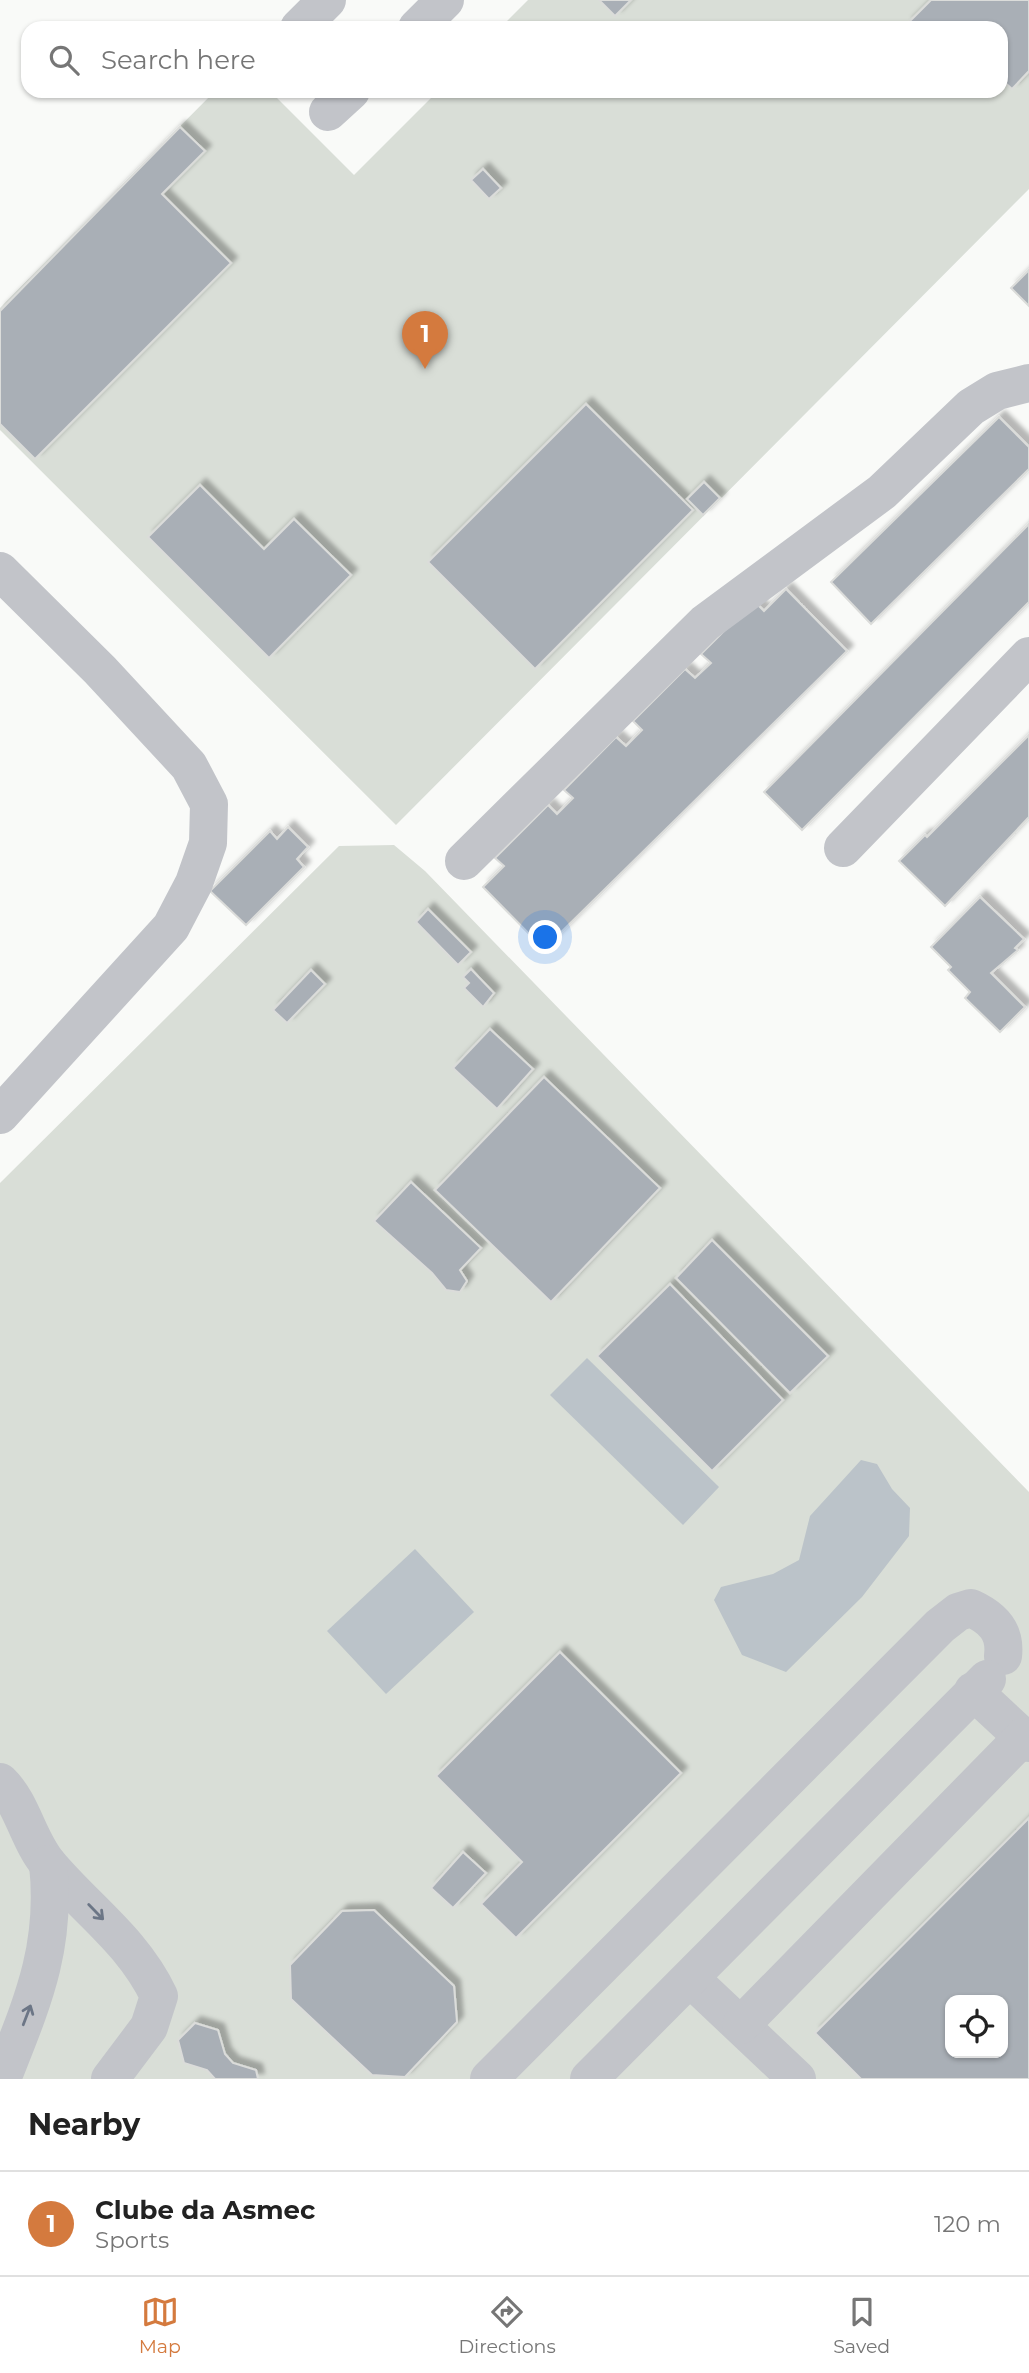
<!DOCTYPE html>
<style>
:root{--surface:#fff;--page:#f6f6f6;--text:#222;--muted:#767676;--line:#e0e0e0;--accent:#d47a3e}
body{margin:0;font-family:Montserrat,sans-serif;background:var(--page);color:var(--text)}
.controls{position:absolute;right:21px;bottom:21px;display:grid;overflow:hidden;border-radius:14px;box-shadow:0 2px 5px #0004}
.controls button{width:63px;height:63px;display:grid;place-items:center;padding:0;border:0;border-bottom:2px solid var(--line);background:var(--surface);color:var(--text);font:35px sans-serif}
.you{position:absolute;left:546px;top:938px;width:24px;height:24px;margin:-18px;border:5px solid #fff;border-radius:50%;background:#1a73e8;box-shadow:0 0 0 10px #1a73e833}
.badge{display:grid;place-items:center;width:46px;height:46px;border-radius:50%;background:var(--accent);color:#fff;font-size:23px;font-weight:700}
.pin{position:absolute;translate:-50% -58px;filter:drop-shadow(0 2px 4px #0008)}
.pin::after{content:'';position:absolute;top:37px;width:24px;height:21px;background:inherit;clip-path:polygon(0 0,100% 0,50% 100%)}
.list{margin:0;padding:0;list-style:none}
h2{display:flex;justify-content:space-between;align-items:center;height:91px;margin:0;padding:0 28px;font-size:30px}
h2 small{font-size:23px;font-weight:400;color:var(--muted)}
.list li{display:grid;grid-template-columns:46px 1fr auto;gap:21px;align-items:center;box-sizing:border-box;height:105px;padding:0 28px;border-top:2px solid var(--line)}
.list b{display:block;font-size:26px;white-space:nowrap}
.list p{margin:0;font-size:23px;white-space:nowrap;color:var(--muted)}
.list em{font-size:23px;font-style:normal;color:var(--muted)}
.icon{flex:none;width:38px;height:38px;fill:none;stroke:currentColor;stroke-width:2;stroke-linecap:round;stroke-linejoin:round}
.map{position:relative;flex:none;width:1029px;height:2079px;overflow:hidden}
.search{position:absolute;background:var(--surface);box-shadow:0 2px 5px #0004;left:21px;right:21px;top:21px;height:77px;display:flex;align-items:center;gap:18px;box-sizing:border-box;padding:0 24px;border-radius:21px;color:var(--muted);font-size:26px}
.sheet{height:196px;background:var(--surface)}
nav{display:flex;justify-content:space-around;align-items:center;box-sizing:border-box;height:98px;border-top:2px solid var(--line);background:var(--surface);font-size:19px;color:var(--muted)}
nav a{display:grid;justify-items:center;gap:4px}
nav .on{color:var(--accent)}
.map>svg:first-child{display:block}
</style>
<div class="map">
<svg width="1029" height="2079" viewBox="0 0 1029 2079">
<defs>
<filter id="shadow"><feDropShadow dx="6" dy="-6" stdDeviation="2" flood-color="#0004"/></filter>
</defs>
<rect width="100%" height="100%" fill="#f9faf8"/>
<g fill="#d9ded7" fill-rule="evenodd">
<path d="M528,0H1029V189L396,825L0,430V308L215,91H270L354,175L438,91H1001V28H500Z"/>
<path d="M394,845L425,871L1029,1492V2079H0V1183L339,846ZM950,2000H1003V2053H950Z"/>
</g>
<g fill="#bbc3c9">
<path d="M587,1358L719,1487L683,1525L550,1395Z"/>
<path d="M861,1460L877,1464L892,1489L910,1508L909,1536L862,1597L786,1672L742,1655L714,1600L721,1587L773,1574L799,1560L810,1516Z"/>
<path d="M415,1549L474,1612L386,1694L327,1631Z"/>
</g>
<g fill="#a9afb6" stroke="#dbdcda" stroke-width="2" fill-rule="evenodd" filter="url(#shadow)">
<path d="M599,0H631L615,16Z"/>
<path d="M931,0H1029V71L1012,89L1001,79V28H910L907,24Z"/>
<path d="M180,127L205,151L162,194L231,263L35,459L0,424V311Z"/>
<path d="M483,169L501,188L489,199L471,180Z"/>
<path d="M1029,270V306L1011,288Z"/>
<path d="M586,404L693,510L535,669L428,562Z"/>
<path d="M999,417L1029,447V469L871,624L831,582Z"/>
<path d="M704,482L720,498L703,515L687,499Z"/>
<path d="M200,485L264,549L294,519L351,575L269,658L148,537Z"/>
<path d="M1029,524V602L802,830L764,792Z"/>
<path d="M786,589L847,651L544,949L483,887L504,866L495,858L548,805L557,814L573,798L564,790L616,737L626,746L642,730L633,721L685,669L695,678L711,663L701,654L754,601L764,611Z"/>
<path d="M1029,735V817L945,906L899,861L925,835L927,837Z"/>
<path d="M288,827L308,847L297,859L304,867L246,925L210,891L270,831L277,839Z"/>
<path d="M980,897L1024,939L1015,948L1018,950L991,973L1025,1007L1000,1032L965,998L970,992L948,970L951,967L931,947Z"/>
<path d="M428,909L471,952L458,965L416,922Z"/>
<path d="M471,969L494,993L483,1007L464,988L469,983L463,977Z"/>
<path d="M311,970L325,984L287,1023L273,1010Z"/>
<path d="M490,1029L533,1069L497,1109L453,1068Z"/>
<path d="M544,1077L660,1188L551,1302L435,1190Z"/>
<path d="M411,1182L481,1248L460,1270L467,1281L460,1292L446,1290L432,1273L374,1221Z"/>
<path d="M712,1240L828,1356L790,1393L676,1278Z"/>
<path d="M670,1284L783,1400L712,1471L597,1356Z"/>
<path d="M560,1652L681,1773L516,1938L481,1904L522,1862L436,1776Z"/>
<path d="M1029,1818V2079H861L815,2033ZM950,2000H1003V2053H950Z"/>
<path d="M463,1852L486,1873L453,1908L431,1888Z"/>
<path d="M374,1910L454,1986L457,2022L405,2077L372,2075L291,1999L290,1965L342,1911Z"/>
<path d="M195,2023L218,2030L225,2054L233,2063L256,2070L258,2079H215L207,2070L184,2063L178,2040Z"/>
</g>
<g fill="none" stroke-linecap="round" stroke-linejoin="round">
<g stroke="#c2c4c9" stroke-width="38">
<path d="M299,28L327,0"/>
<path d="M417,28L445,0"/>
<path d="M328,112L351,91"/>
<path d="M0,571L100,670L189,766L209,804L208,843L194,883L171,927L0,1115"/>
<path d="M843,848L1029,656"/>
<path d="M464,861L705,623L882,492L971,407L997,391L1029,383"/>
<path d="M973,1691L1029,1743"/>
<path d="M0,1782C23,1804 28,1841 49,1865C87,1910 133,1941 159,1996L149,2027L110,2079"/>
<path d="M691,1979L797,2079"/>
<path d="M741,2025L1023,1737"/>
<path d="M2,2079C32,2003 57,1948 48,1864"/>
<path d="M489,2079L940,1626L958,1612L971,1608C993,1618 1006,1631 1003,1656"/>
<path d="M589,2079L987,1679"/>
</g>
</g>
<defs><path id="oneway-shaft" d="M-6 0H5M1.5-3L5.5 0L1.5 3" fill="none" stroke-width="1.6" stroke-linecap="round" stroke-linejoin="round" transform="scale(1.75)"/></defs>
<g stroke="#6c7686">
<use href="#oneway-shaft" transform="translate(96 1912) rotate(46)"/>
<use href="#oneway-shaft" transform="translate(27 2015) rotate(-69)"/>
</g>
</svg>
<div class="controls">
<button><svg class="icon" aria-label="locate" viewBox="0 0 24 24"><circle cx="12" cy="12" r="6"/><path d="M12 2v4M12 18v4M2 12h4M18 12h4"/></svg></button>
</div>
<div class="you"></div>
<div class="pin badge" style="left:425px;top:369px">1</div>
<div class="search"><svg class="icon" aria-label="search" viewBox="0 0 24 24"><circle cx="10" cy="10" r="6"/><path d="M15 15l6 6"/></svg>Search here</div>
</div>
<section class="sheet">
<h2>Nearby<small></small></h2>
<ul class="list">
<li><span class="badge">1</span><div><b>Clube da Asmec</b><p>Sports</p></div><em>120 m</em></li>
</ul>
</section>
<nav>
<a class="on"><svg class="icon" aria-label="map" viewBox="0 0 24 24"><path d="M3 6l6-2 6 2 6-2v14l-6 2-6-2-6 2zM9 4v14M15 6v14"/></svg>Map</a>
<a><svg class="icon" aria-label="directions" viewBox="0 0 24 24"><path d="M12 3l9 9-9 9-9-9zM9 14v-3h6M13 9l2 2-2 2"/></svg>Directions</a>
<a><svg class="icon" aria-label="saved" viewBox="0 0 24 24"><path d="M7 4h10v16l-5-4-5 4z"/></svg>Saved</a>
</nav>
